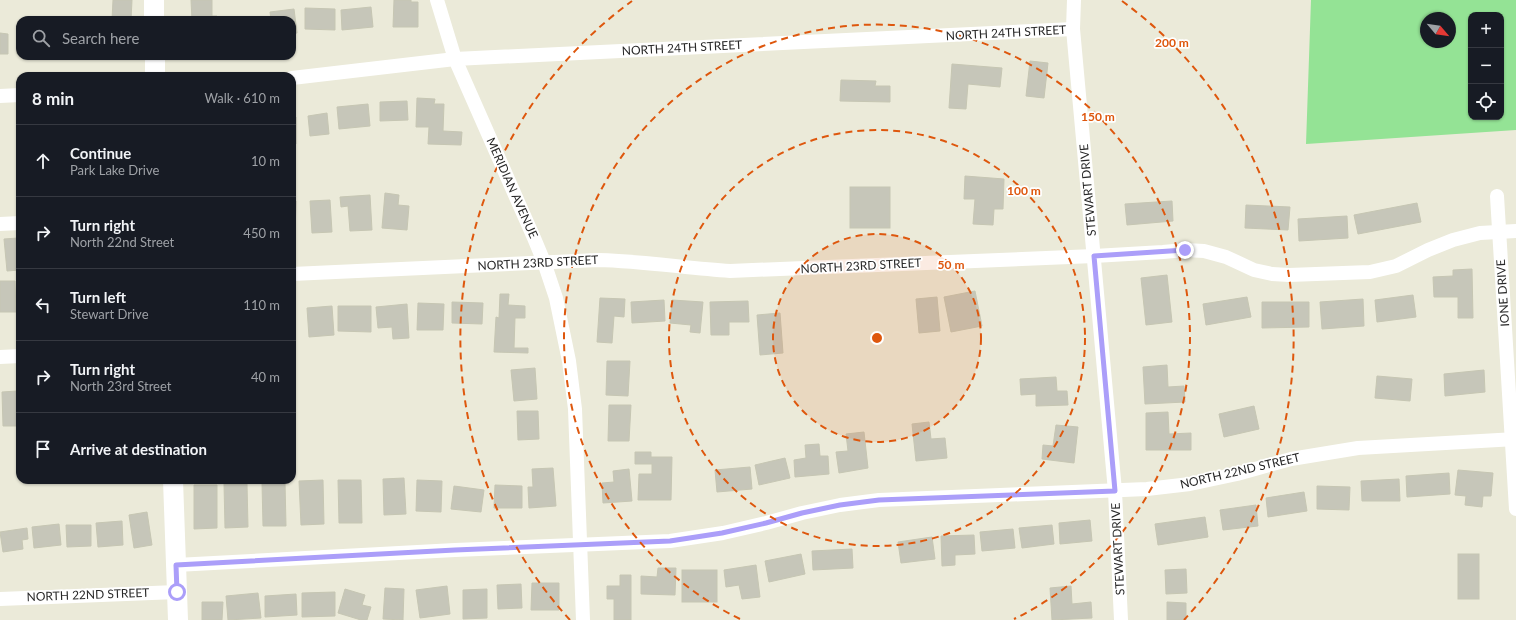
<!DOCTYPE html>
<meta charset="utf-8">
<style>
:root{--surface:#171b24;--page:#20242c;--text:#f1f3f6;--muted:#9ea1a6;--line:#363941}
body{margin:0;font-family:Lato,sans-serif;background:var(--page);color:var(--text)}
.controls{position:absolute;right:12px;top:12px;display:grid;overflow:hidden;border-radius:8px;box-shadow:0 1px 3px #0004}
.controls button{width:36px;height:36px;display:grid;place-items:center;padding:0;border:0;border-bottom:1px solid var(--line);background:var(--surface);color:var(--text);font:20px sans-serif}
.compass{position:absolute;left:1420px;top:12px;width:36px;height:36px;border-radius:50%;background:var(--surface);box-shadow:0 1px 3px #0004;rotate:119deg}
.stop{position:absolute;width:12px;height:12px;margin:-9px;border:3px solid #ab9ef9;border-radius:50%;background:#fff}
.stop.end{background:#ab9ef9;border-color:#fff;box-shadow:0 1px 4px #0008}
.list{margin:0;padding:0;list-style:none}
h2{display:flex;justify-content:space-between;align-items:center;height:52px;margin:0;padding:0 16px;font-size:17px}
h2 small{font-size:13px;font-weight:400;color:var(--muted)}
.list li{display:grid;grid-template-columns:26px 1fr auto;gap:12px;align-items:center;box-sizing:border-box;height:72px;padding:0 16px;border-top:1px solid var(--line)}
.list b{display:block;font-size:15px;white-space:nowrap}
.list p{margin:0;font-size:13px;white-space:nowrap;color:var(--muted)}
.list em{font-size:13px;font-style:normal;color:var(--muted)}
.icon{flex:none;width:22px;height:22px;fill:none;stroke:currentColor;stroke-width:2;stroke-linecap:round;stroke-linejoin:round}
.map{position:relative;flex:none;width:1516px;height:620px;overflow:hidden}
.search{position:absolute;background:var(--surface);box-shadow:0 1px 3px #0004;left:16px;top:16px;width:280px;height:44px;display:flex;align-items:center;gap:10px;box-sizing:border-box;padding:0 14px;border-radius:12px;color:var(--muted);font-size:15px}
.panel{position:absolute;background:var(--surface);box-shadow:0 1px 3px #0004;left:16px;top:72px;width:280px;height:412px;border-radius:12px}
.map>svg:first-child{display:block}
</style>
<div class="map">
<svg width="1516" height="620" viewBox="0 0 1516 620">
<rect width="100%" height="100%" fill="#ebead9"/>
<path fill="#94e395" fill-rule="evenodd" d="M1311,0H1516V130L1306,144ZM1471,15H1501V117H1471ZM1426,18H1450V42H1426Z"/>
<g fill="#c6c6b9" stroke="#c6c6b3">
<path d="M113,0H132L131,20H112Z"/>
<path d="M191,0H212V16H217V20H192Z"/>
<path d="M394,0H411V2H418V27H393Z"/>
<path d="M371,7L373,27L342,30L341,10Z"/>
<path d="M305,8L335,9V30L305,29Z"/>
<path d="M294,9L297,33L292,34V20H271L270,12Z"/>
<path d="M18,29H20V54H17Z"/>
<path d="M0,33L8,34V54H0Z"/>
<path d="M1030,61L1048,63L1044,98L1026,96Z"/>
<path d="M952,64L1002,68L1000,87L968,84L966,109L949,108Z"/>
<path d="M841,80L876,81L875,86H890V102L840,101Z"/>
<path d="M417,98L435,99L434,104H444L443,131L462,132L461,145L428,144L429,127H416Z"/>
<path d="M407,101L408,120L380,121V102Z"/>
<path d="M368,104L370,126L339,129L337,107Z"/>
<path d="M327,113L329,134L310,136L308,116Z"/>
<path d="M296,117V144H292V118Z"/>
<path d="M965,176L1004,179L1003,209H994L993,225L973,224L975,199H964Z"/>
<rect x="850" y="187" width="40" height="41"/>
<path d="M385,193L399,195L398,205L409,206L407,230L382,228Z"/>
<path d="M370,195L372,230L350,231L348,206L341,207L340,197Z"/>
<path d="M330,200L332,232L312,233L310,201Z"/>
<path d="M292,201H296L295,235H292Z"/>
<path d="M1172,201L1173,221L1127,225L1125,204Z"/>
<path d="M1417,203L1421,222L1358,234L1354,215Z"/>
<path d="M1246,205L1290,207L1288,230L1245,228Z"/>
<path d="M1347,216L1348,238L1299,241L1298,219Z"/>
<path d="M18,238L20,270L7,271L4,239Z"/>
<path d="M1472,269L1473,318H1458V297H1434L1433,277L1453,276V270Z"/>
<path d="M1167,275L1172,322L1146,325L1141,278Z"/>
<path d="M0,281H15L16,312H0Z"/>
<path d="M975,291L982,326L951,332L944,297Z"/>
<path d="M500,294H509L508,305L525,306V318H515L514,348H528V353L494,352L496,317L499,318Z"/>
<path d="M1413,295L1416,317L1377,322L1375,300Z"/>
<path d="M937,297L940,331L919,333L916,299Z"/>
<path d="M1247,297L1251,317L1206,325L1203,304Z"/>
<path d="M600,298L625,299L624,317L614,316L612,343L597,342Z"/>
<path d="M1363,299L1364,326L1322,329L1320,302Z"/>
<path d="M664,300L665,321L632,323L631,302Z"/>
<path d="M672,300L703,302L700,333L690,332L691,325L670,323Z"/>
<path d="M748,301L749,322H729V335H711L710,302Z"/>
<path d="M452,302L483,303L482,324L452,323Z"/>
<path d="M1262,302H1309V327L1262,328Z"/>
<path d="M418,303L444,304L443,330H417Z"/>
<path d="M407,304L409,338L393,339L392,327L378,328L376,307Z"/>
<path d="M332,306L334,335L309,337L307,308Z"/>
<path d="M338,306H371V332L338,331Z"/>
<path d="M780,313L783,353L760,355L757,315Z"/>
<path d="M607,361H630L628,396L606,395Z"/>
<path d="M1167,365L1168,387L1184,386L1185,402L1145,404L1143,367Z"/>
<path d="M535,368L537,399L514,401L511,370Z"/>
<path d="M1484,370L1485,392L1445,396L1444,374Z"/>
<path d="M1377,376L1412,379L1410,401L1375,398Z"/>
<path d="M1056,377L1057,391H1067L1068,405L1036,406V394L1021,395L1020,379Z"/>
<path d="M17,391L18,426H3L2,392Z"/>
<path d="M609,405H631L629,441H608Z"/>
<path d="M1254,406L1259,429L1224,437L1219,414Z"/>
<path d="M517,411H538L539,439L518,440Z"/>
<path d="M1168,412L1169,434L1191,433V450H1146V413Z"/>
<path d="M929,422L931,439L945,438L947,458L916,461L912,424Z"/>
<path d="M1056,425L1078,427L1074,463L1042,459L1043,445L1053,446Z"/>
<path d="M864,432L868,468L839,473L836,452L848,451L846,434Z"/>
<path d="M819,444L820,456H828L829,474L795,477L794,460L806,458L805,445Z"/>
<path d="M635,452H651V457H672L671,500H638L639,474H652V464H635Z"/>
<path d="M785,458L790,478L759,485L755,465Z"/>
<path d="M750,467L752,489L717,492L715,470Z"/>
<path d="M553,468L556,506L529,508L528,487H533L532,469Z"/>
<path d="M629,469L632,501L603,503L602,483L614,482L613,471Z"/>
<path d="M1458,470L1493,473L1491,496H1483L1482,507L1465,505L1466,496L1455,495Z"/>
<path d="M1449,473L1450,494L1407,497L1406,476Z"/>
<path d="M404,478L406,514L384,515L383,479Z"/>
<path d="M1399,479L1400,501H1362L1361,481Z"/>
<path d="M323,480L324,524L301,525L299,481Z"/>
<path d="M338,480H361L362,523H339Z"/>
<path d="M417,480L442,481L441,512L416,511Z"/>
<path d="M285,482L286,526H263L262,483Z"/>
<path d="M224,484H247L248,527L225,528Z"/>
<path d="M194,485H217V528L194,529Z"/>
<path d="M495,485L522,486V508H494Z"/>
<path d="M454,486L484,490L481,512L451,509Z"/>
<path d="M1317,486L1350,487L1349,510L1317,509Z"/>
<path d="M1304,492L1307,511L1268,517L1266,498Z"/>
<path d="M1256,505L1258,526L1223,530L1220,510Z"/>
<path d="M147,512L152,545L134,548L129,515Z"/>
<path d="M1205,517L1208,537L1158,545L1155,524Z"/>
<path d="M1090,520L1092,541L1060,544L1059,523Z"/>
<path d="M122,521L123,545L98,547L96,523Z"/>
<path d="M59,524L61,545L34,548L32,527Z"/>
<path d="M66,525H91V546L67,547Z"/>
<path d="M1052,525L1054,544L1022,548L1019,528Z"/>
<path d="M27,528L28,539L22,540L23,549L3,552L0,532Z"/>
<path d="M1013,529L1015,548L982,551L980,532Z"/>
<path d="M974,535L975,554L955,555V565L942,566L941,536Z"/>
<path d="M932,537L935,559L901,563L898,542Z"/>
<path d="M852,549L853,568L813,570L812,551Z"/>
<path d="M801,554L805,574L769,582L765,561Z"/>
<rect x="1458" y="554" width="21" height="45"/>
<path d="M756,565L760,597L742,599L739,585L726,587L724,570Z"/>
<path d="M658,568H676L675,595L641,594V576L657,577Z"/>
<path d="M1186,569L1187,593L1166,594L1165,570Z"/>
<rect x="682" y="570" width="35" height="32"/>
<path d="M620,575H631V620H614V599H607V586H620Z"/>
<path d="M532,583H559V610H531Z"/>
<path d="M521,584L522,608L498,609L497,585Z"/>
<path d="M447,586L450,614L420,618L416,590Z"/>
<path d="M1071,586L1072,604L1091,602L1092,618L1052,620L1050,588Z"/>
<path d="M385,588L404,589L403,620L383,619Z"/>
<path d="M345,589L365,595L362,605L371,607L367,620H361L338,613Z"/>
<path d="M487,589V618L463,619V590Z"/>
<path d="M335,592V616L302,617V593Z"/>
<path d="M258,593L261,618L228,620L226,596Z"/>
<path d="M296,594L297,615L265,617V596Z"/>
<path d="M202,602H223L222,620H202Z"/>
<path d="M1167,602L1186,603V620H1167Z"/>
</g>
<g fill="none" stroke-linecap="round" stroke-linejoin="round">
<g stroke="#fff" stroke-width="14">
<path d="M437,0L455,59L534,238L544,262L556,298L569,361L575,409L583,620"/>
<path d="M1074,0L1073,29L1115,491L1121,620"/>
<path d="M292,78L455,59L1073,29"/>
<path d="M0,96L20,95"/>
<path d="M1497,196L1516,509"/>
<path d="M0,224L20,223"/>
<path d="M292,274L598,260C642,261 686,268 730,271L1094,256L1163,252L1185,250L1204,251L1226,257L1254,270L1272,274L1289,275L1370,272L1396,266L1428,250L1453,240L1480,233L1516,231"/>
<path d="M0,357L20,356"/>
<path d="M176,565L455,550L670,541L723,533L766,523L802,513L840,505L879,500L1147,489L1190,484L1237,474L1291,459L1358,448L1516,439"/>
<path d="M0,599L177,592"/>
</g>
<g stroke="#fff" stroke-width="20">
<path d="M154,0V20"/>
<path d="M155,56V76"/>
<path d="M173,480L178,620"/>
</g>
</g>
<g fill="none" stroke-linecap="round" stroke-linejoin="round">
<path stroke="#ab9ef9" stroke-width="5" d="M177,592L176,565L455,550L670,541L722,533L766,523L802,513L840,505L879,500L1115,491L1094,256L1185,250"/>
</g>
<circle cx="877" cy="338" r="104" fill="#de570d" fill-opacity=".12"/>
<g fill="none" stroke="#de570d" stroke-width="2" stroke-dasharray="7 5">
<circle cx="877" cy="338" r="104"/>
<circle cx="877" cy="338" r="208"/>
<path d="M740 619A313 313 0 1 1 1014 619"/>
<path d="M570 620A417 417 0 0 1 632 1M1122 1A417 417 0 0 1 1184 620"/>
</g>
<g text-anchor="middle" stroke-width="3.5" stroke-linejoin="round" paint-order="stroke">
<g font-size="12" fill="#282828" stroke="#fff">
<text transform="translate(1006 33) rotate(-3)" y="4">NORTH 24TH STREET</text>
<text transform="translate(682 48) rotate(-3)" y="4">NORTH 24TH STREET</text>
<text transform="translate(512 188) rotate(66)" y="4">MERIDIAN AVENUE</text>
<text transform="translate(1088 190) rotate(-95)" y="4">STEWART DRIVE</text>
<text transform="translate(538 263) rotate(-3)" y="4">NORTH 23RD STREET</text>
<text transform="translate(861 266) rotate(-3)" y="4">NORTH 23RD STREET</text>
<text transform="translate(1503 293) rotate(-94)" y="4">IONE DRIVE</text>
<text transform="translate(1240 471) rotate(-13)" y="4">NORTH 22ND STREET</text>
<text transform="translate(1118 549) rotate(-93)" y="4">STEWART DRIVE</text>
<text transform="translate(88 595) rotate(-2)" y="4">NORTH 22ND STREET</text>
</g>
</g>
<circle cx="877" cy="338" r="6" fill="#de570d" stroke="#fff" stroke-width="2"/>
<g font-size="12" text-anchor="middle" font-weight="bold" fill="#de570d" stroke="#fff" stroke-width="3.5" stroke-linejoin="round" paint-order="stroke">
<text x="1172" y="47">200 m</text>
<text x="1098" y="121">150 m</text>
<text x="1024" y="195">100 m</text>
<text x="951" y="269">50 m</text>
</g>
</svg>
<div class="controls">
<button>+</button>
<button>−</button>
<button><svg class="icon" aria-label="locate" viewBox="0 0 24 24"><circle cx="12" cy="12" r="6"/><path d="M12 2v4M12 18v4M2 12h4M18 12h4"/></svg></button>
</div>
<svg class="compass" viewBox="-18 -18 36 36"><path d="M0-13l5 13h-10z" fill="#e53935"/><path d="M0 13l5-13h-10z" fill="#9ea1a6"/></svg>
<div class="stop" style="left:177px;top:592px"></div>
<div class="stop end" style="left:1185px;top:250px"></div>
<div class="search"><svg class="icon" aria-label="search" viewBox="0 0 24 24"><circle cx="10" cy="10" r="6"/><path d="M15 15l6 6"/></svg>Search here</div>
<section class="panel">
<h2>8 min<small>Walk · 610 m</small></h2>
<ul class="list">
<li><svg class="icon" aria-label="ahead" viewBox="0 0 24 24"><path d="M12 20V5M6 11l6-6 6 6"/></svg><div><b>Continue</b><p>Park Lake Drive</p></div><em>10 m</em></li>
<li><svg class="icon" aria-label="right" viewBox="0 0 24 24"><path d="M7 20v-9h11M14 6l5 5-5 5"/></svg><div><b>Turn right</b><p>North 22nd Street</p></div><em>450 m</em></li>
<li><svg class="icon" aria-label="left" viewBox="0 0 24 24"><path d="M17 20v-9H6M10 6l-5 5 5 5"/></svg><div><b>Turn left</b><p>Stewart Drive</p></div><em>110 m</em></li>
<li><svg class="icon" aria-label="right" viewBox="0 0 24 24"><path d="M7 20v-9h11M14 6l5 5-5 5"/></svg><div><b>Turn right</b><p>North 23rd Street</p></div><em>40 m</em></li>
<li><svg class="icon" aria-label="arrive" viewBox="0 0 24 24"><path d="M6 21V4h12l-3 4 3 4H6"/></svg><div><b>Arrive at destination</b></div></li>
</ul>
</section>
</div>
